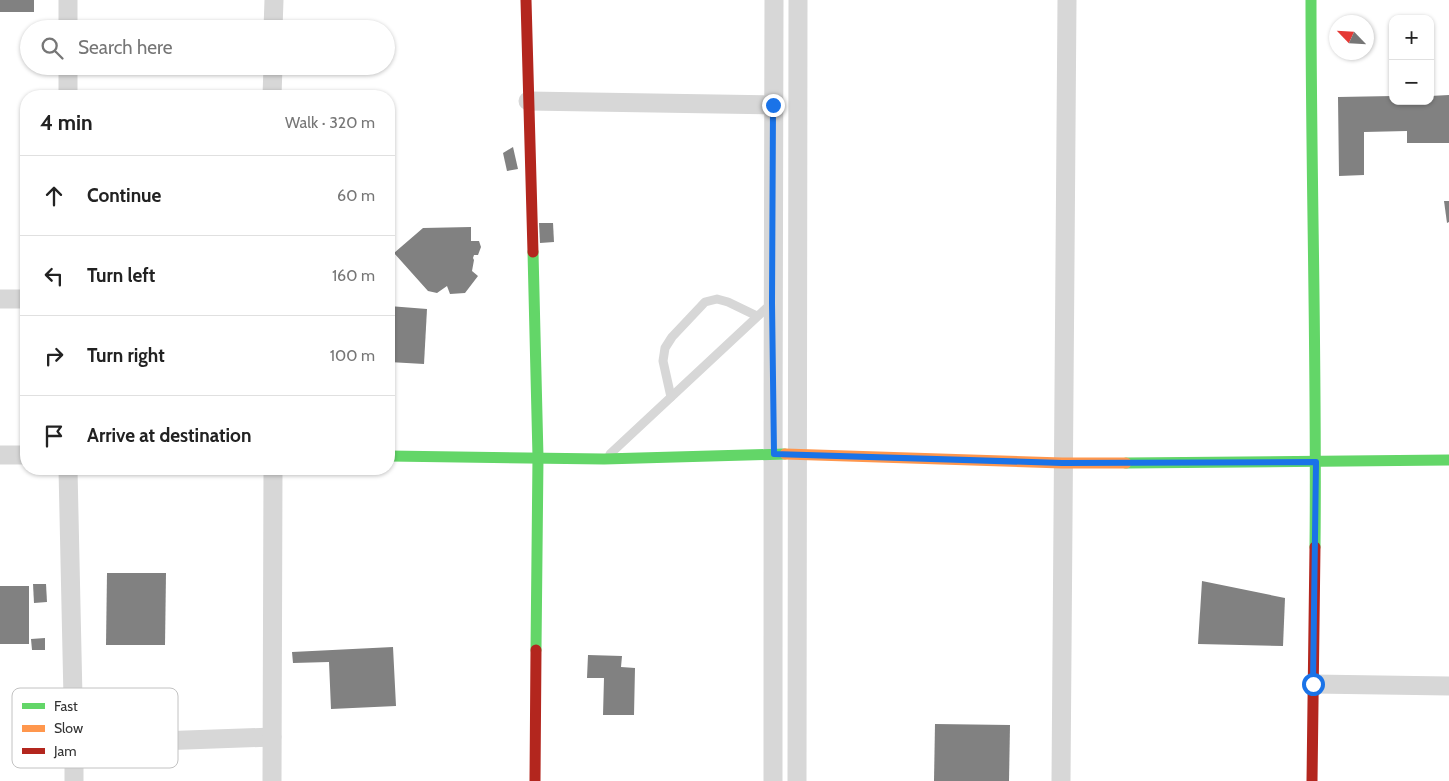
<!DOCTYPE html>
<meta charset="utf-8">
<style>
:root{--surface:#fff;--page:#f6f6f6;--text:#222;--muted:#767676;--line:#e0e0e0}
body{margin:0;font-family:Cabin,sans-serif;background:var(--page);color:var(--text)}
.controls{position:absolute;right:15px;top:15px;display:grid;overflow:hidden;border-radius:10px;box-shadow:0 1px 4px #0004}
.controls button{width:45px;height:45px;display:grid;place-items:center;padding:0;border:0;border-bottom:1px solid var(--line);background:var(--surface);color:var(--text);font:25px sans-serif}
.compass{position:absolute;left:1329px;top:15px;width:45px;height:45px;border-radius:50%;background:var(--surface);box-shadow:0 1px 4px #0004;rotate:295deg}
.stop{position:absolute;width:15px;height:15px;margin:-11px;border:4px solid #1a73e8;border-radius:50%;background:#fff}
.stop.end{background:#1a73e8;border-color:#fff;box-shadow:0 1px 5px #0008}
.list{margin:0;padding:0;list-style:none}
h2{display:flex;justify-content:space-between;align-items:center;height:65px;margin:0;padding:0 20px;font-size:21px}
h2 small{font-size:16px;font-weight:400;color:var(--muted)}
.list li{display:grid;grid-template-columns:32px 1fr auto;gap:15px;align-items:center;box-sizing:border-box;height:80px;padding:0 20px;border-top:1px solid var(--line)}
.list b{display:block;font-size:19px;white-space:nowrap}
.list em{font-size:16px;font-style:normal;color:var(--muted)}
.icon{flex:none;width:28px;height:28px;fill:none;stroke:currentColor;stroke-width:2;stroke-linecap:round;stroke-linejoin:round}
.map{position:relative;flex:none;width:1449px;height:781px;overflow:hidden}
.search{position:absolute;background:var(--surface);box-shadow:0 1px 4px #0004;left:20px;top:20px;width:375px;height:55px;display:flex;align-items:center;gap:12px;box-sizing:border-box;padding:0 18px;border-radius:28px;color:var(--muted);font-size:19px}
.panel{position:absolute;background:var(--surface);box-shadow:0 1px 4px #0004;left:20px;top:90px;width:375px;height:385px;border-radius:20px}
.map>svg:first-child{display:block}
</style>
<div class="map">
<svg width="1449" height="781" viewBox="0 0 1449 781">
<rect width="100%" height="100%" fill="#fff"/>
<g fill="#818181">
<rect x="0" y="0" width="34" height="12"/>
<path d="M1449,95V143H1407V131L1364,132V175L1339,176L1338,97L1393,96V101H1430V96Z"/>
<path d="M513,147L518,169L507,171L503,153Z"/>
<path d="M1444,201H1449V222L1447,223Z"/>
<path d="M539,223H553L554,242L540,243Z"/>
<path d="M471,227V241H479L481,247L478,255H474L473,258L474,260L472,271L478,276L465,293L450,294L447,286L437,293L428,291L394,253L423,228Z"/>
<path d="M389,306L427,309L424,364L389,362Z"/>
<path d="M107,573H166L165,645H106Z"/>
<path d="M1202,581L1285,598L1283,646L1198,644Z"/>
<path d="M33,584H46L47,602L34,603Z"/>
<rect x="0" y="586" width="29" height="58"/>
<path d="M45,638V650H32L31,639Z"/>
<path d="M393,647L396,706L331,709L329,662L293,663L292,652Z"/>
<path d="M588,655L622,656L621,667L635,668L634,715H603L604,678H587Z"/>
<path d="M935,724L1010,725L1009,781H934Z"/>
</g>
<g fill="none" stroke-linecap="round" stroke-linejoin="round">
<g stroke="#d7d7d7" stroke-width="9">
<path d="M671,397L663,361L665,348L672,337L705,302L717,299L728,302L757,316"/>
<path d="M610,454L772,303"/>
</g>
<g stroke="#d7d7d7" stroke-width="19">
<path d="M68,0V29"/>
<path d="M273,29L274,0"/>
<path d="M68,66V96"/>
<path d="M272,96L273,66"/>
<path d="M528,101L773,105"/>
<path d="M0,299H26"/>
<path d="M0,455H26"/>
<path d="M68,469L74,744V781"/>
<path d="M1313,684L1449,686"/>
<path d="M74,744L272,737"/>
<path d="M272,781L273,469"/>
<path d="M773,781C774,521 772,260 774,0"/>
<path d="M797,781L798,0"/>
<path d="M1061,781L1067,0"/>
</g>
<g stroke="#63d668" stroke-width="11">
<path d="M1311,0C1311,182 1317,365 1315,547"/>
<path d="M533,252L538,457L536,650"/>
<path d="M389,456L604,459L785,454"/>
<path d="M1126,463L1449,460"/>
</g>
<path stroke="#ff974d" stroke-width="11" d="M785,454L1062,463H1126"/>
<g stroke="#b3261e" stroke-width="11">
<path d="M526,0L533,252"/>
<path d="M535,781L536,650"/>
<path d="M1312,781L1315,547"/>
</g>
</g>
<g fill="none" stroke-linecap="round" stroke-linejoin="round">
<path stroke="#1a73e8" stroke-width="6" d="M773,105L772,303L774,454L1062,463L1316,462L1313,684"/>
</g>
<rect x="12" y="688" width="166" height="80" rx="8" fill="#fff" stroke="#c2c2c2" stroke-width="1"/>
<rect x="22" y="703" width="23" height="6" fill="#63d668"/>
<rect x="22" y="725" width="23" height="7" fill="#ff974d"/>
<rect x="22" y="748" width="23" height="6" fill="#b3261e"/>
<g font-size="14" fill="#333">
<text x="54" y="711">Fast</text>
<text x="54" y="733">Slow</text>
<text x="54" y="756">Jam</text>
</g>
</svg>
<div class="controls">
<button>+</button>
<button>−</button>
</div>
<svg class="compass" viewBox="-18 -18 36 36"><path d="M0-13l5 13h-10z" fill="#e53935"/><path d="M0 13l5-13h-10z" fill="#767676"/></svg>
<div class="stop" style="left:1313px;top:684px"></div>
<div class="stop end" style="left:773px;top:105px"></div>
<div class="search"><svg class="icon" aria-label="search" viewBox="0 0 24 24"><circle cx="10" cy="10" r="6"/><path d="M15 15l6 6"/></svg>Search here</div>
<section class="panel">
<h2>4 min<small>Walk · 320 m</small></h2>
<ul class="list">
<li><svg class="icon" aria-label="ahead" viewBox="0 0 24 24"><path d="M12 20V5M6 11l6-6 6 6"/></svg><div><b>Continue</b></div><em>60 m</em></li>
<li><svg class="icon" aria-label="left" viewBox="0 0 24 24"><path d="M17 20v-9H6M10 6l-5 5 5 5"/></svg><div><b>Turn left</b></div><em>160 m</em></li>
<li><svg class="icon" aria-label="right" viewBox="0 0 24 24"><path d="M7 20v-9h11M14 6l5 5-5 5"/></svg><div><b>Turn right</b></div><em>100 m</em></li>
<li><svg class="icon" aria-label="arrive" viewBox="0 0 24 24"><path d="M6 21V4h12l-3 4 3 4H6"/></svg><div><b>Arrive at destination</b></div></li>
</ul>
</section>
</div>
